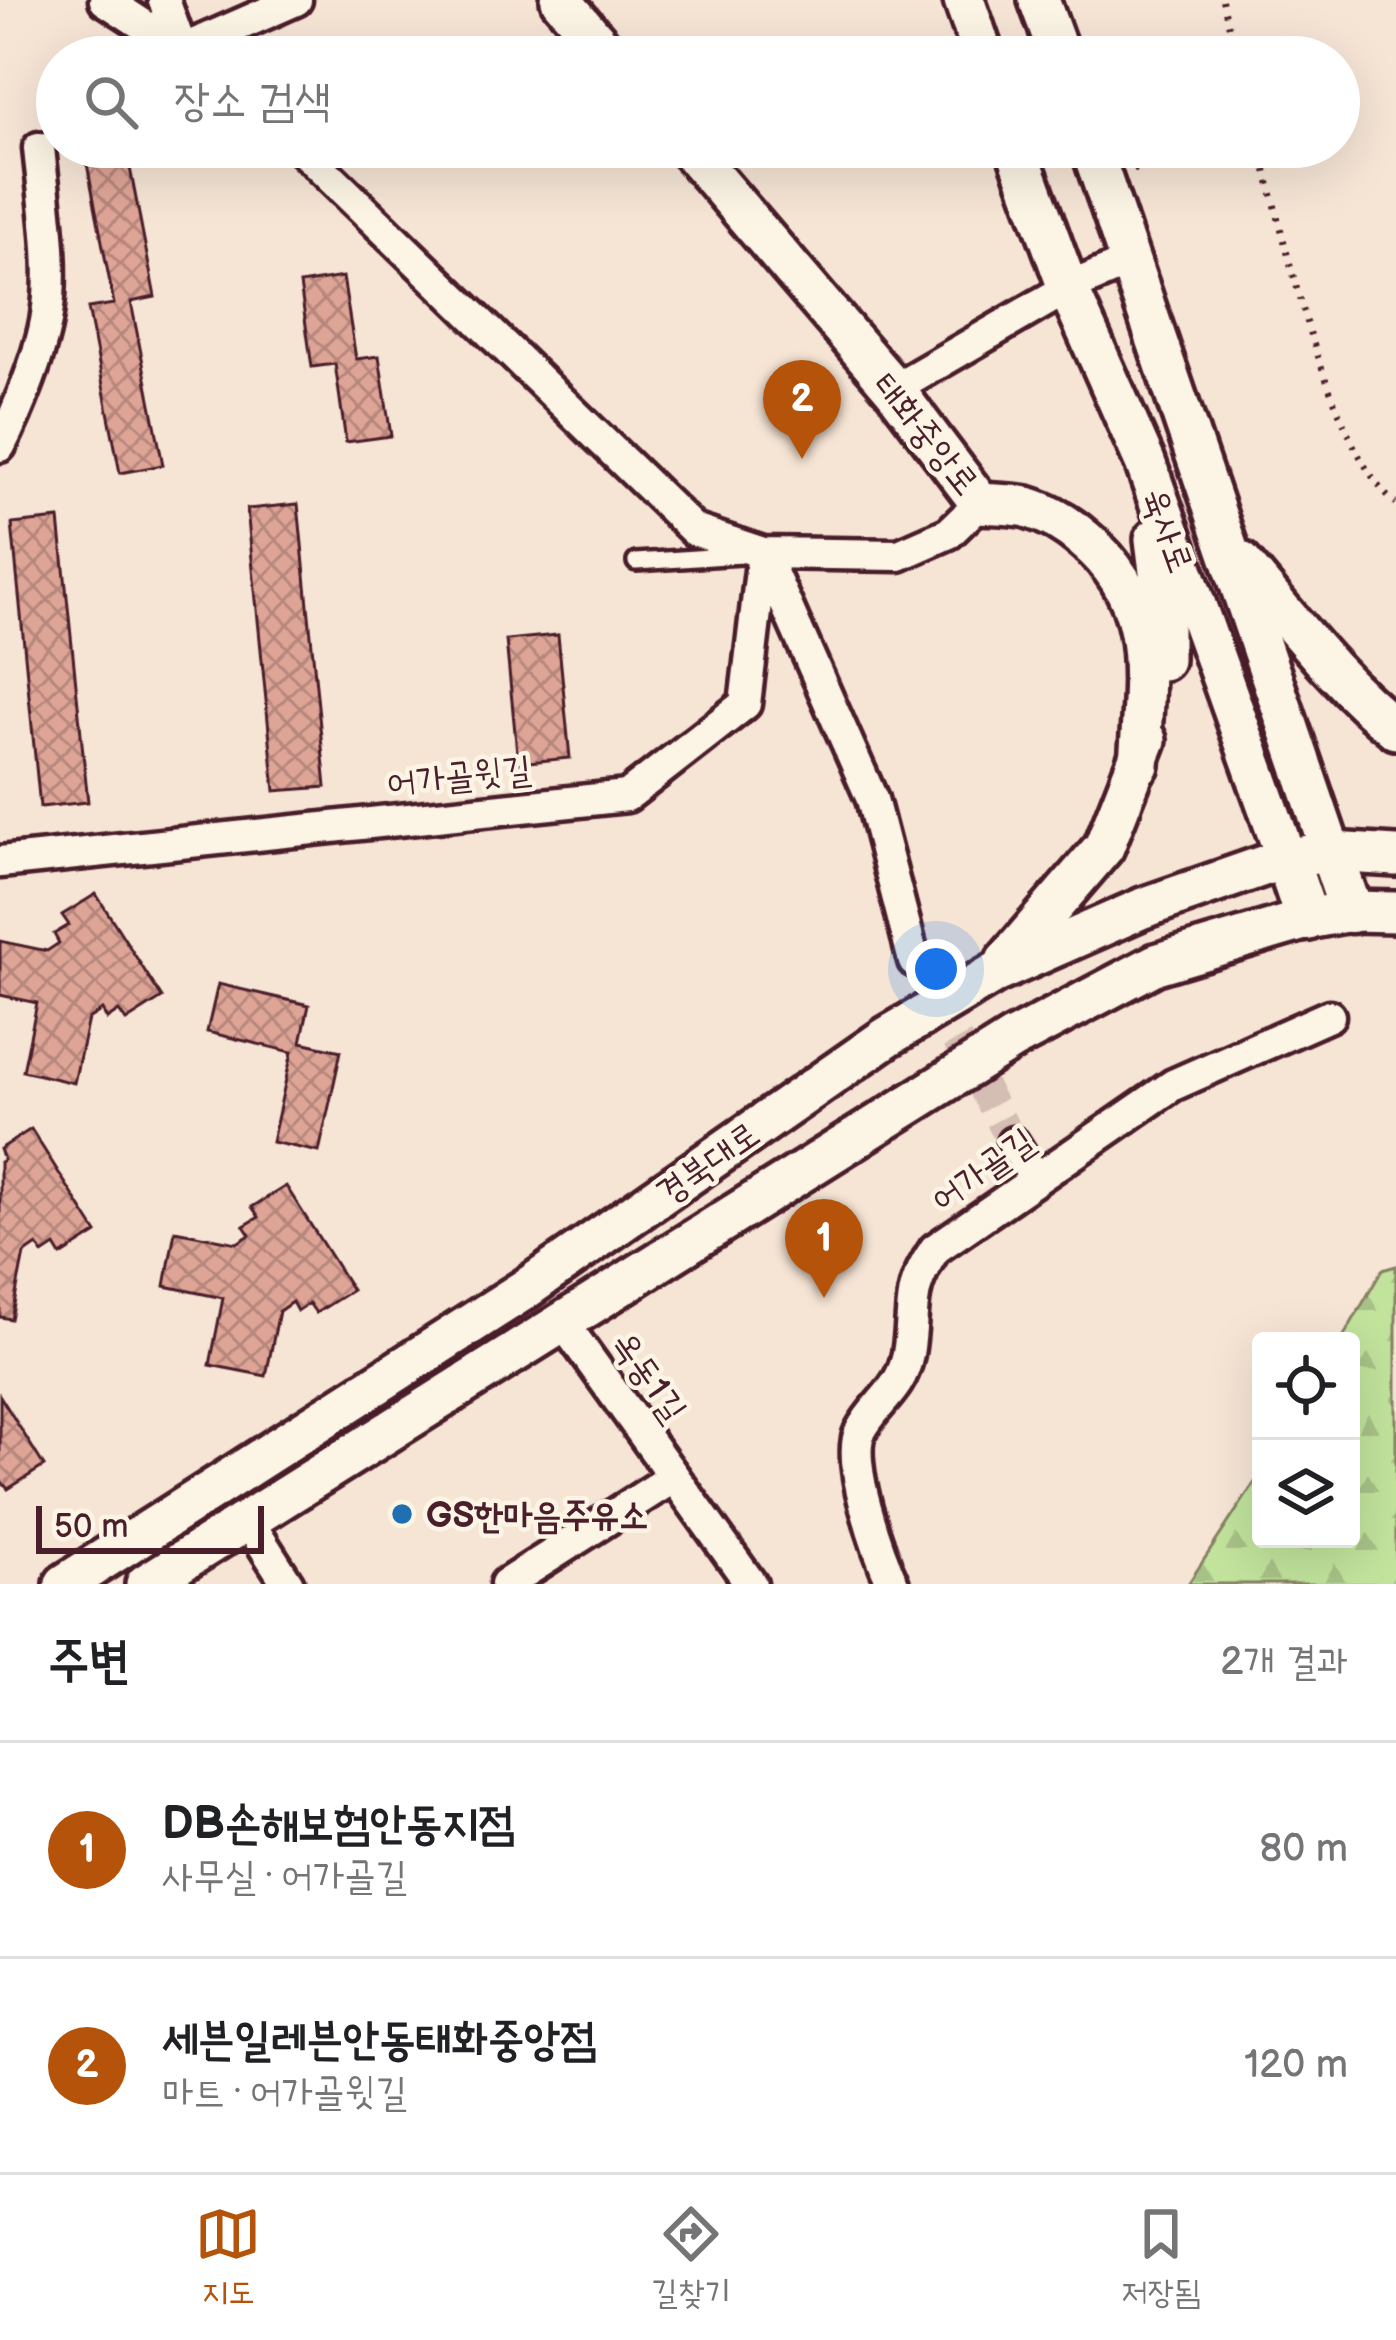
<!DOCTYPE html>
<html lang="ko">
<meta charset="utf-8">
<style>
:root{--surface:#fff;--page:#f6f6f6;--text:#202124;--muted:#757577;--line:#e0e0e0;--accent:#b45309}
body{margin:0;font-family:"Balsamiq Sans","Poor Story",sans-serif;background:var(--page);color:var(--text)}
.controls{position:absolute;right:36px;bottom:36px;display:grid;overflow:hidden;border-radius:12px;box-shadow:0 12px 48px #0002}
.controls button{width:108px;height:108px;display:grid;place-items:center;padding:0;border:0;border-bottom:3px solid var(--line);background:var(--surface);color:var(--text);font:60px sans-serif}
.scale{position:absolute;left:36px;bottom:30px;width:228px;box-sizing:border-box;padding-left:12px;border:6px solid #4a1f2b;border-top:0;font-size:33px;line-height:42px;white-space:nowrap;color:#4a1f2b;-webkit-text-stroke:9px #fcf5e5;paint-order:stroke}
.you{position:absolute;left:936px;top:969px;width:42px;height:42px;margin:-30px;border:9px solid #fff;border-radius:50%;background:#1a73e8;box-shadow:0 0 0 18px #1a73e833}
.badge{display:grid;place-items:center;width:78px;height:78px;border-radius:50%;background:var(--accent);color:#fff;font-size:39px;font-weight:700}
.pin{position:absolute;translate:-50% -99px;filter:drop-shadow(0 3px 6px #0008)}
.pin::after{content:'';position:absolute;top:63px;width:42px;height:36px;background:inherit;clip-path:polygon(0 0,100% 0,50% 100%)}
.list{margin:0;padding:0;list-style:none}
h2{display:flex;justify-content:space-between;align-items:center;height:156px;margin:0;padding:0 48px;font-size:51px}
h2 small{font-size:39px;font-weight:400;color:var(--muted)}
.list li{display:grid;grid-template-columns:78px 1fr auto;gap:36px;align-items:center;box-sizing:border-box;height:216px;padding:0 48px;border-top:3px solid var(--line)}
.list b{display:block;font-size:45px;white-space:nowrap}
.list p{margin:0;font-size:39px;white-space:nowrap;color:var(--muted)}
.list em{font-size:39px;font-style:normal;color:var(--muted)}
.icon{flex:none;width:66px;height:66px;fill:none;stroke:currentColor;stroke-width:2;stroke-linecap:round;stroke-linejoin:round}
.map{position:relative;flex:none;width:1396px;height:1584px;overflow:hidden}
.search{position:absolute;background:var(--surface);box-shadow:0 12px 48px #0002;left:36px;right:36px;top:36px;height:132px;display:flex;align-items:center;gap:30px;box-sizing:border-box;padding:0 42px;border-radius:66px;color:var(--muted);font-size:45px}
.sheet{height:588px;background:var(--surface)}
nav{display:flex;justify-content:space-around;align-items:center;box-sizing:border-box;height:168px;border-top:3px solid var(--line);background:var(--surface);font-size:33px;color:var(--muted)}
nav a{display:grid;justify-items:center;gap:6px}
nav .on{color:var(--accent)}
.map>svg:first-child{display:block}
</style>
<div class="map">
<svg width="1396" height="1584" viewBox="0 0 1396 1584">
<defs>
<pattern id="forest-firs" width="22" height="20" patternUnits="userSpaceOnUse" patternTransform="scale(3)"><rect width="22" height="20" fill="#c1e39c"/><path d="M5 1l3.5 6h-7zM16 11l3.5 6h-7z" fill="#a7c287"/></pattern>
<pattern id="building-cross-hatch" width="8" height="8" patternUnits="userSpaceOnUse" patternTransform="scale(3)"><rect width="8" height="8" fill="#dea597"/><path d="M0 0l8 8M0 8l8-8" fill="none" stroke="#b6867b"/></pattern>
</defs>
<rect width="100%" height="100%" fill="#f6e5d5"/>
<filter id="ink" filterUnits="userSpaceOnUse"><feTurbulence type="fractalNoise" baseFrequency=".00833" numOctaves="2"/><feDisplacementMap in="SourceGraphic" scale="24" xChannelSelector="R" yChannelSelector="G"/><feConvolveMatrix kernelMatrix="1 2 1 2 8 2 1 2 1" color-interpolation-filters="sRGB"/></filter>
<g filter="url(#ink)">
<path fill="url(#forest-firs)" stroke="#868164" stroke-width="3" d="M1396,1266V1584H1188L1261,1473V1539H1351V1341H1341L1382,1270Z"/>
<g fill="url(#building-cross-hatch)" stroke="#4a1f2b" stroke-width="3">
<path d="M126,147L155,297L131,302L163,465L120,473L88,308L114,304L84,148Z"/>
<path d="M343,277L356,359L379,356L391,436L346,442L335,364L312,367L300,284Z"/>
<path d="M298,504L326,787L275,791L247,509Z"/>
<path d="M59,519L88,802L40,807L12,524Z"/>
<path d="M558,635L570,758L518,763L506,640Z"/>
<path d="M96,894L162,998L126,1021L119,1011L107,1019L102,1010L88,1019L74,1083L23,1071L37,1003L0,995V941L47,951L59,943L54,934L69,925L62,915Z"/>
<path d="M218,984L309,1005L301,1042L341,1051L319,1152L272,1142L292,1052L207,1032Z"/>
<path d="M31,1129L97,1233L61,1256L55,1246L43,1254L37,1245L24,1254L11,1319L0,1317V1162L4,1160L0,1149Z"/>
<path d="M286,1186L352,1290L316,1313L309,1303L297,1311L292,1302L279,1311L266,1376L210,1365L223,1298L165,1286L175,1231L237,1243L250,1235L244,1226L259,1217L252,1207Z"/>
<path d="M0,1396L44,1466L8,1489L0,1480Z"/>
</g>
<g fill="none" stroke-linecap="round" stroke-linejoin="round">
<path stroke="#d4bdb3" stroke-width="30" stroke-dasharray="30 15" stroke-linecap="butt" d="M914,961L1013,1143"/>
<g stroke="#4a1f2b" stroke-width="24">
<path id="service" d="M636,562L741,555"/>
</g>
<g stroke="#4a1f2b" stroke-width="39">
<g id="minor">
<path d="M105,0L185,52"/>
<path d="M164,0L182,50L296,0"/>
<path d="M299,147L694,530L763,553L899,555L949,533L980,503"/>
<path d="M894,389L1068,288L1131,261"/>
<path d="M0,446C17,413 42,351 47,315C55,264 44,200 39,148"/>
<path d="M765,557L872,799L914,961"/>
<path d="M0,862L627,796L745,704L763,553"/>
<path d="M1013,1143L1035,1178"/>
<path d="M562,1321L751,1584"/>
<path d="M248,1521L288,1584"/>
<path d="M506,1584L674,1477"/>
<path d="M893,1584C879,1554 846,1462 860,1432C875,1402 901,1392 908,1354C916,1307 905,1293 935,1249L1173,1085L1329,1016"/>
</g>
</g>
<g stroke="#4a1f2b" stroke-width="48">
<g id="tertiary">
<path d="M561,0L610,57"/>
<path d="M964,0L984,57"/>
<path d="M1039,0L1060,57"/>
<path d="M687,147L894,389L980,503C995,504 1012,504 1027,507C1047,513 1068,525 1084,539C1159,600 1144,678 1139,765"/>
<path d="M1016,147L1068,288L1145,462L1286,858"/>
<path d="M1091,147L1331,852"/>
<path d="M1155,539L1163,603V660"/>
<path d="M1241,562C1290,619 1337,683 1396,729"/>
<path d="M1006,961L1104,847L1146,740"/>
<path d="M65,1584L527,1288L887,1037L995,973L1143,908L1286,858L1331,852L1396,856"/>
<path d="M146,1584L1012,1040L1156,964L1307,919L1351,911L1396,912"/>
</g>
</g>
<g stroke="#4a1f2b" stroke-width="51">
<g id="secondary">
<path d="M1331,852L1351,911"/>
<path d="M1286,858L1307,919"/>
</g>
</g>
<g stroke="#4a1f2b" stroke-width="6" stroke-dasharray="3 9" stroke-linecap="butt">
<path d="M1222,0L1237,57"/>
<path d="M1260,147C1283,234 1330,450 1396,504"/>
<path d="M1134,170L1261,152"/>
</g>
<use href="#service" stroke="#fcf5e5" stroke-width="15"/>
<use href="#minor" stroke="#fcf5e5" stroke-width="30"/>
<use href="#tertiary" stroke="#fcf5e5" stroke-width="39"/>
<use href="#secondary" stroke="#fcf5e5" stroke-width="42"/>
</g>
</g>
<circle fill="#1f6fb2" stroke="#fcf5e5" stroke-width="4.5" cx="402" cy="1514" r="12"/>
<g text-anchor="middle" stroke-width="9" stroke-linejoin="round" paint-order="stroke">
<g font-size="36" fill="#4a1f2b" stroke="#fcf5e5">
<text transform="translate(927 433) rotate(51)" y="13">태화중앙로</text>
<text transform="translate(1169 530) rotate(70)" y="13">육사로</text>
<text transform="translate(459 775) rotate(-6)" y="13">어가골윗길</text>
<text transform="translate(707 1162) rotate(-35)" y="13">경북대로</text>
<text transform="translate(982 1169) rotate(-35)" y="13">어가골길</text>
<text transform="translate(650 1376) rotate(55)" y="13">옥동1길</text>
</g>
<g font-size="36" font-weight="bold" fill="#4a1f2b" stroke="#fcf5e5" text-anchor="start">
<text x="426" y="1527">GS한마음주유소</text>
</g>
</g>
</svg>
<div class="controls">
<button><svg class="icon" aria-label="locate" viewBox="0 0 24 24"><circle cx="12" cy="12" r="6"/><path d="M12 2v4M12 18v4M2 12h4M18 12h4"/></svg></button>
<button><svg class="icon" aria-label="layers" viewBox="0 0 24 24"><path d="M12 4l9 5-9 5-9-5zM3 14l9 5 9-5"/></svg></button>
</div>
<div class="scale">50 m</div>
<div class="you"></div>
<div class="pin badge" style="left:824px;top:1298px">1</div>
<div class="pin badge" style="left:802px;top:459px">2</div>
<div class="search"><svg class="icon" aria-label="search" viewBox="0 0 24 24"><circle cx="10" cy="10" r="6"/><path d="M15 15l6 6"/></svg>장소 검색</div>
</div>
<section class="sheet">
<h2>주변<small>2개 결과</small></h2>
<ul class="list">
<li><span class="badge">1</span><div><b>DB손해보험안동지점</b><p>사무실 · 어가골길</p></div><em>80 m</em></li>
<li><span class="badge">2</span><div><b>세븐일레븐안동태화중앙점</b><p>마트 · 어가골윗길</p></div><em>120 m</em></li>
</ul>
</section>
<nav>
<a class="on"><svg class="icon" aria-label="map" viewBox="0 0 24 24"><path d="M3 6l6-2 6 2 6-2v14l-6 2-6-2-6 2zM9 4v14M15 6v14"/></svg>지도</a>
<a><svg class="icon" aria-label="directions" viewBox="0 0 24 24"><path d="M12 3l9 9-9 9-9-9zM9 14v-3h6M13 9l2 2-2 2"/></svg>길찾기</a>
<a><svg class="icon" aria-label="saved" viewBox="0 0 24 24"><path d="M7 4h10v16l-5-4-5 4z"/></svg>저장됨</a>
</nav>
